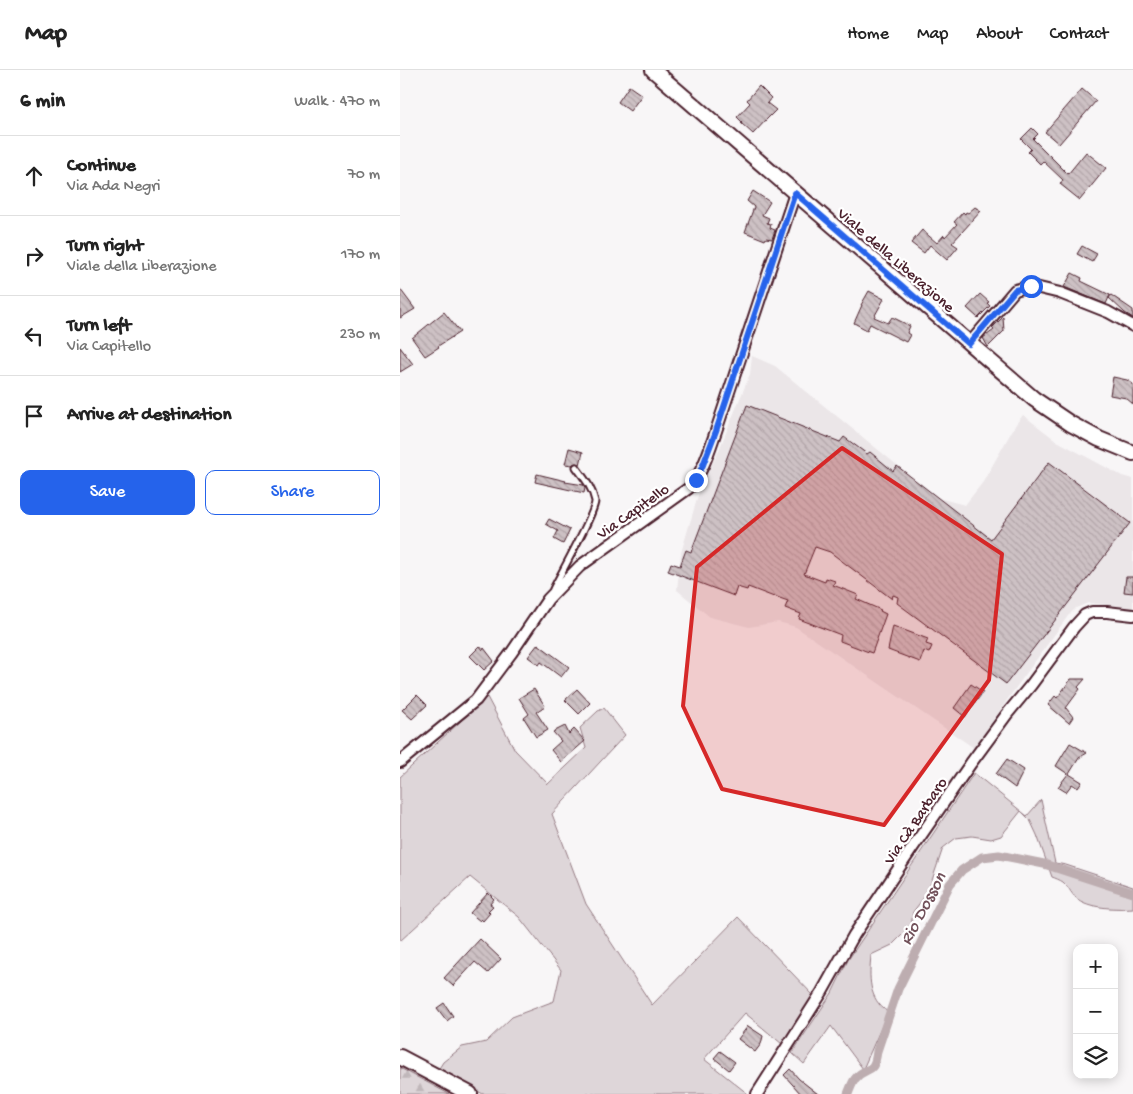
<!DOCTYPE html>
<meta charset="utf-8">
<style>
:root{--surface:#fff;--page:#f6f6f6;--text:#222;--muted:#767676;--line:#e0e0e0;--accent:#2563eb}
body{margin:0;font-family:"Gochi Hand",sans-serif;background:var(--page);color:var(--text)}
.controls{position:absolute;right:15px;bottom:15px;display:grid;overflow:hidden;border-radius:10px;box-shadow:0 2px 12px #0003}
.controls button{width:45px;height:45px;display:grid;place-items:center;padding:0;border:0;border-bottom:1px solid var(--line);background:var(--surface);color:var(--text);font:25px sans-serif}
.stop{position:absolute;width:15px;height:15px;margin:-11px;border:4px solid #2563eb;border-radius:50%;background:#fff}
.stop.end{background:#2563eb;border-color:#fff;box-shadow:0 1px 5px #0008}
.list{margin:0;padding:0;list-style:none}
h2{display:flex;justify-content:space-between;align-items:center;height:65px;margin:0;padding:0 20px;font-size:21px}
h2 small{font-size:16px;font-weight:400;color:var(--muted)}
.list li{display:grid;grid-template-columns:32px 1fr auto;gap:15px;align-items:center;box-sizing:border-box;height:80px;padding:0 20px;border-top:1px solid var(--line)}
.list b{display:block;font-size:19px;white-space:nowrap}
.list p{margin:0;font-size:16px;white-space:nowrap;color:var(--muted)}
.list em{font-size:16px;font-style:normal;color:var(--muted)}
.actions{display:flex;gap:10px;padding:15px 20px}
.actions a{flex:1;padding:11px 0;border:1px solid var(--accent);border-radius:10px;text-align:center;font-size:18px;color:var(--accent)}
.actions .main{background:var(--accent);color:#fff}
.icon{flex:none;width:28px;height:28px;fill:none;stroke:currentColor;stroke-width:2;stroke-linecap:round;stroke-linejoin:round}
.map{position:relative;flex:none;width:733px;height:1024px;overflow:hidden}
header{display:flex;align-items:center;gap:30px;box-sizing:border-box;height:70px;padding:0 25px;background:var(--surface);border-bottom:1px solid var(--line)}
header strong{font-size:24px}
nav{display:flex;gap:28px;margin-inline-start:auto;font-size:18px}
main{display:flex}
aside{flex:1;background:var(--surface)}
.map>svg:first-child{display:block}
</style>
<header>
<strong>Map</strong>
<nav><a>Home</a><a>Map</a><a>About</a><a>Contact</a></nav>
</header>
<main>
<aside>
<h2>6 min<small>Walk · 470 m</small></h2>
<ul class="list">
<li><svg class="icon" aria-label="ahead" viewBox="0 0 24 24"><path d="M12 20V5M6 11l6-6 6 6"/></svg><div><b>Continue</b><p>Via Ada Negri</p></div><em>70 m</em></li>
<li><svg class="icon" aria-label="right" viewBox="0 0 24 24"><path d="M7 20v-9h11M14 6l5 5-5 5"/></svg><div><b>Turn right</b><p>Viale della Liberazione</p></div><em>170 m</em></li>
<li><svg class="icon" aria-label="left" viewBox="0 0 24 24"><path d="M17 20v-9H6M10 6l-5 5 5 5"/></svg><div><b>Turn left</b><p>Via Capitello</p></div><em>230 m</em></li>
<li><svg class="icon" aria-label="arrive" viewBox="0 0 24 24"><path d="M6 21V4h12l-3 4 3 4H6"/></svg><div><b>Arrive at destination</b></div></li>
</ul>
<div class="actions"><a class="main">Save</a><a>Share</a></div>
</aside>
<div class="map">
<svg width="733" height="1024" viewBox="0 0 733 1024">
<defs>
<pattern id="forest-firs" width="22" height="20" patternUnits="userSpaceOnUse" patternTransform="scale(1.25)"><rect width="22" height="20" fill="#ded6d9"/><path d="M5 1l3.5 6h-7zM16 11l3.5 6h-7z" fill="#c0b7ba"/></pattern>
<pattern id="building-back-hatch" width="6" height="6" patternUnits="userSpaceOnUse" patternTransform="scale(1.25)"><rect width="6" height="6" fill="#cdc1c4"/><path d="M-1 5l2 2M0 0l6 6M5-1l2 2" fill="none" stroke="#b2a5a9"/></pattern>
</defs>
<rect width="100%" height="100%" fill="#f8f6f7"/>
<filter id="ink" filterUnits="userSpaceOnUse"><feTurbulence type="fractalNoise" baseFrequency=".02" numOctaves="2"/><feDisplacementMap in="SourceGraphic" scale="10" xChannelSelector="R" yChannelSelector="G"/><feConvolveMatrix kernelMatrix="1 2 1 2 8 2 1 2 1" color-interpolation-filters="sRGB"/></filter>
<g filter="url(#ink)">
<path fill="#ebe6e8" d="M352,286L375,296L513,408L516,415L534,427L565,435L583,412L616,354L623,345L657,371L722,406L733,409V538L688,533L676,538L668,546L612,623L574,678L396,557L378,552L349,557L310,547L277,520L281,483L302,412L310,399L319,380L350,304Z"/>
<g fill="#ded6d9" stroke="#947a82">
<path d="M87,627L115,680L148,714L186,678L180,658L198,641L204,638L225,665L152,744L186,834L252,935L338,847L414,926L382,974L345,943L304,989L348,1024H83L38,1000L43,992L62,977L86,972L112,947L154,931L161,900L119,847L70,807L0,871V707Z"/>
<path d="M574,703L627,746L641,730L655,793L666,795L733,817V838C717,839 688,839 675,827C671,823 668,816 663,812C660,810 655,808 652,807L637,765L630,750L621,741L601,766L591,769L572,766L556,768L543,778L528,822L513,842L511,856L492,875L471,885C469,907 468,929 488,942L463,999L431,956L404,994L392,983L432,923L448,890Z"/>
</g>
<path fill="url(#forest-firs)" stroke="#947a82" d="M0,998L49,1024H0Z"/>
<g fill="none" stroke-linecap="round" stroke-linejoin="round">
<path stroke="#bdadb0" stroke-width="9" d="M448,1024C450,1019 452,1013 455,1009C467,994 474,1007 477,981L498,919L550,814L562,800L582,787L599,785L644,794L733,823"/>
</g>
<g fill="url(#building-back-hatch)" stroke="#4a1f2b">
<path d="M229,16L242,25L230,41L218,32Z"/>
<path d="M359,16L371,28L367,33L376,40L367,49L353,64L341,53L342,52L337,47L350,33L347,30Z"/>
<path d="M682,19L696,31L659,74L645,62Z"/>
<path d="M632,58L638,64L633,69L668,104L686,82L706,98L680,130L660,114L663,110L643,91L640,94L628,82L631,79L621,69Z"/>
<path d="M353,121L370,132L362,145L369,148L367,153L371,154L370,158L375,160L372,169L366,168L365,170L345,162L354,137L347,131Z"/>
<path d="M575,137L581,141L552,173L558,177L547,190L530,175L524,183L511,173L522,160L537,173L544,165L545,167L557,154L554,152L563,142L565,144L566,142L568,143Z"/>
<path d="M682,176L697,184L692,192L677,184Z"/>
<path d="M672,203L682,208L681,211L710,225L706,234L664,217Z"/>
<path d="M0,219L15,239L0,248Z"/>
<path d="M469,221L484,229L474,247L488,253L492,247L510,256L507,263L510,265L506,272L470,254L467,260L454,253L462,235H461Z"/>
<path d="M580,224L589,232L587,233L590,236L578,248L567,238Z"/>
<path d="M711,225L733,240V248L725,243L709,228Z"/>
<path d="M44,242L60,262L38,276L39,277L25,286L12,268Z"/>
<path d="M603,247L604,261L588,277L583,268L594,260L592,258Z"/>
<path d="M0,277L13,294L0,302Z"/>
<path d="M713,307L727,310L733,314V334L726,328L710,325Z"/>
<path d="M347,335L440,372L444,367L467,384L470,382L493,401L497,396L591,469L649,392L730,453L606,614L497,533L498,527L493,525L492,529L430,482L415,477L404,504L425,512L426,508L435,511L433,515L458,525L456,529L481,540L480,541L486,544L472,583L466,581L440,571L441,565L399,549L401,544L385,538L388,531L374,526V527L348,517L347,520L337,517L334,526L268,501L271,493L280,496L286,480L291,482Z"/>
<path d="M169,378L183,382L180,395L176,393L172,395L165,394Z"/>
<path d="M137,404L166,411L165,412L184,415L185,418L184,423L135,412Z"/>
<path d="M149,449L170,460L163,474L154,469L158,461L146,454Z"/>
<path d="M726,507H733V523L724,522Z"/>
<path d="M493,556L528,569L526,574L532,576L529,583L524,581L520,592L488,580Z"/>
<path d="M138,574L169,597L161,607L141,592L139,595L128,587Z"/>
<path d="M80,576L83,580L84,578L94,591L84,600L70,586Z"/>
<path d="M671,609H685L678,617L680,619L666,638L673,647L669,653L648,635L655,626L657,628Z"/>
<path d="M571,614L583,622L565,647L554,638Z"/>
<path d="M134,619L145,636L136,642L148,660L136,667L124,648L129,644L119,628Z"/>
<path d="M177,619L190,633L179,644L165,630Z"/>
<path d="M17,625L27,635L12,649L2,640Z"/>
<path d="M165,656L169,664L174,659L185,671L161,692L151,680L161,671L153,662Z"/>
<path d="M670,673L687,683L679,688L669,704L682,712L678,718L672,714L666,722L658,717L668,704L656,696Z"/>
<path d="M607,689L624,700L615,718L596,704Z"/>
<path d="M88,823L94,829L90,834L93,836L88,841L90,843L83,851L81,849L80,851L70,843Z"/>
<path d="M80,869L101,889L88,903L75,892L53,916L44,908Z"/>
<path d="M44,933L53,946L47,951L37,938Z"/>
<path d="M348,956L363,966L361,974L355,982L338,969Z"/>
<path d="M320,981L335,992L329,1000L314,988Z"/>
<path d="M390,999L399,1009L418,1024H401L384,1005Z"/>
</g>
<g fill="none" stroke-linecap="round" stroke-linejoin="round">
<g stroke="#4a1f2b" stroke-width="9">
<path id="lane" d="M153,519C160,505 196,441 195,431C192,417 184,408 176,397"/>
</g>
<g stroke="#4a1f2b" stroke-width="14">
<g id="street">
<path d="M569,274L615,220L631,216L660,223L708,242L733,256"/>
<path d="M0,692L76,630L112,582L148,529L180,496L289,418C303,402 309,381 316,361L395,123"/>
<path d="M357,1024L422,922L454,865L513,777L571,693L607,644L631,615L674,557L685,545L692,542H707L733,545"/>
</g>
</g>
<g stroke="#4a1f2b" stroke-width="18">
<g id="secondary">
<path d="M253,0L634,329L671,354L699,369L733,383"/>
<path d="M0,987L70,1024"/>
</g>
</g>
<use href="#lane" stroke="#fff" stroke-width="5"/>
<use href="#street" stroke="#fff" stroke-width="10"/>
<use href="#secondary" stroke="#fff" stroke-width="14"/>
</g>
</g>
<g fill="none" stroke-linecap="round" stroke-linejoin="round" filter="url(#ink)">
<path stroke="#2563eb" stroke-width="6" d="M296,410L303,395L316,361L395,123L569,274L615,220L631,216"/>
</g>
<path fill="#d62828" fill-opacity="0.2" stroke="#d62828" stroke-width="4" stroke-linejoin="round" d="M442,378L602,484L589,610L484,755L322,719L283,636L297,497Z"/>
<g text-anchor="middle" stroke-width="4.5" stroke-linejoin="round" paint-order="stroke">
<g font-size="16" fill="#4a1f2b" stroke="#fff">
<text transform="translate(497 189) rotate(41)" y="6">Viale della Liberazione</text>
<text transform="translate(232 440) rotate(-35)" y="6">Via Capitello</text>
<text transform="translate(514 750) rotate(-56)" y="6">Via Cà Barbaro</text>
</g>
<g font-size="18" font-style="italic" fill="#72515a" stroke="#fff">
<text transform="translate(522 838) rotate(-62)" y="6">Rio Dosson</text>
</g>
</g>
</svg>
<div class="controls">
<button>+</button>
<button>−</button>
<button><svg class="icon" aria-label="layers" viewBox="0 0 24 24"><path d="M12 4l9 5-9 5-9-5zM3 14l9 5 9-5"/></svg></button>
</div>
<div class="stop" style="left:631px;top:216px"></div>
<div class="stop end" style="left:296px;top:410px"></div>
</div>
</main>
